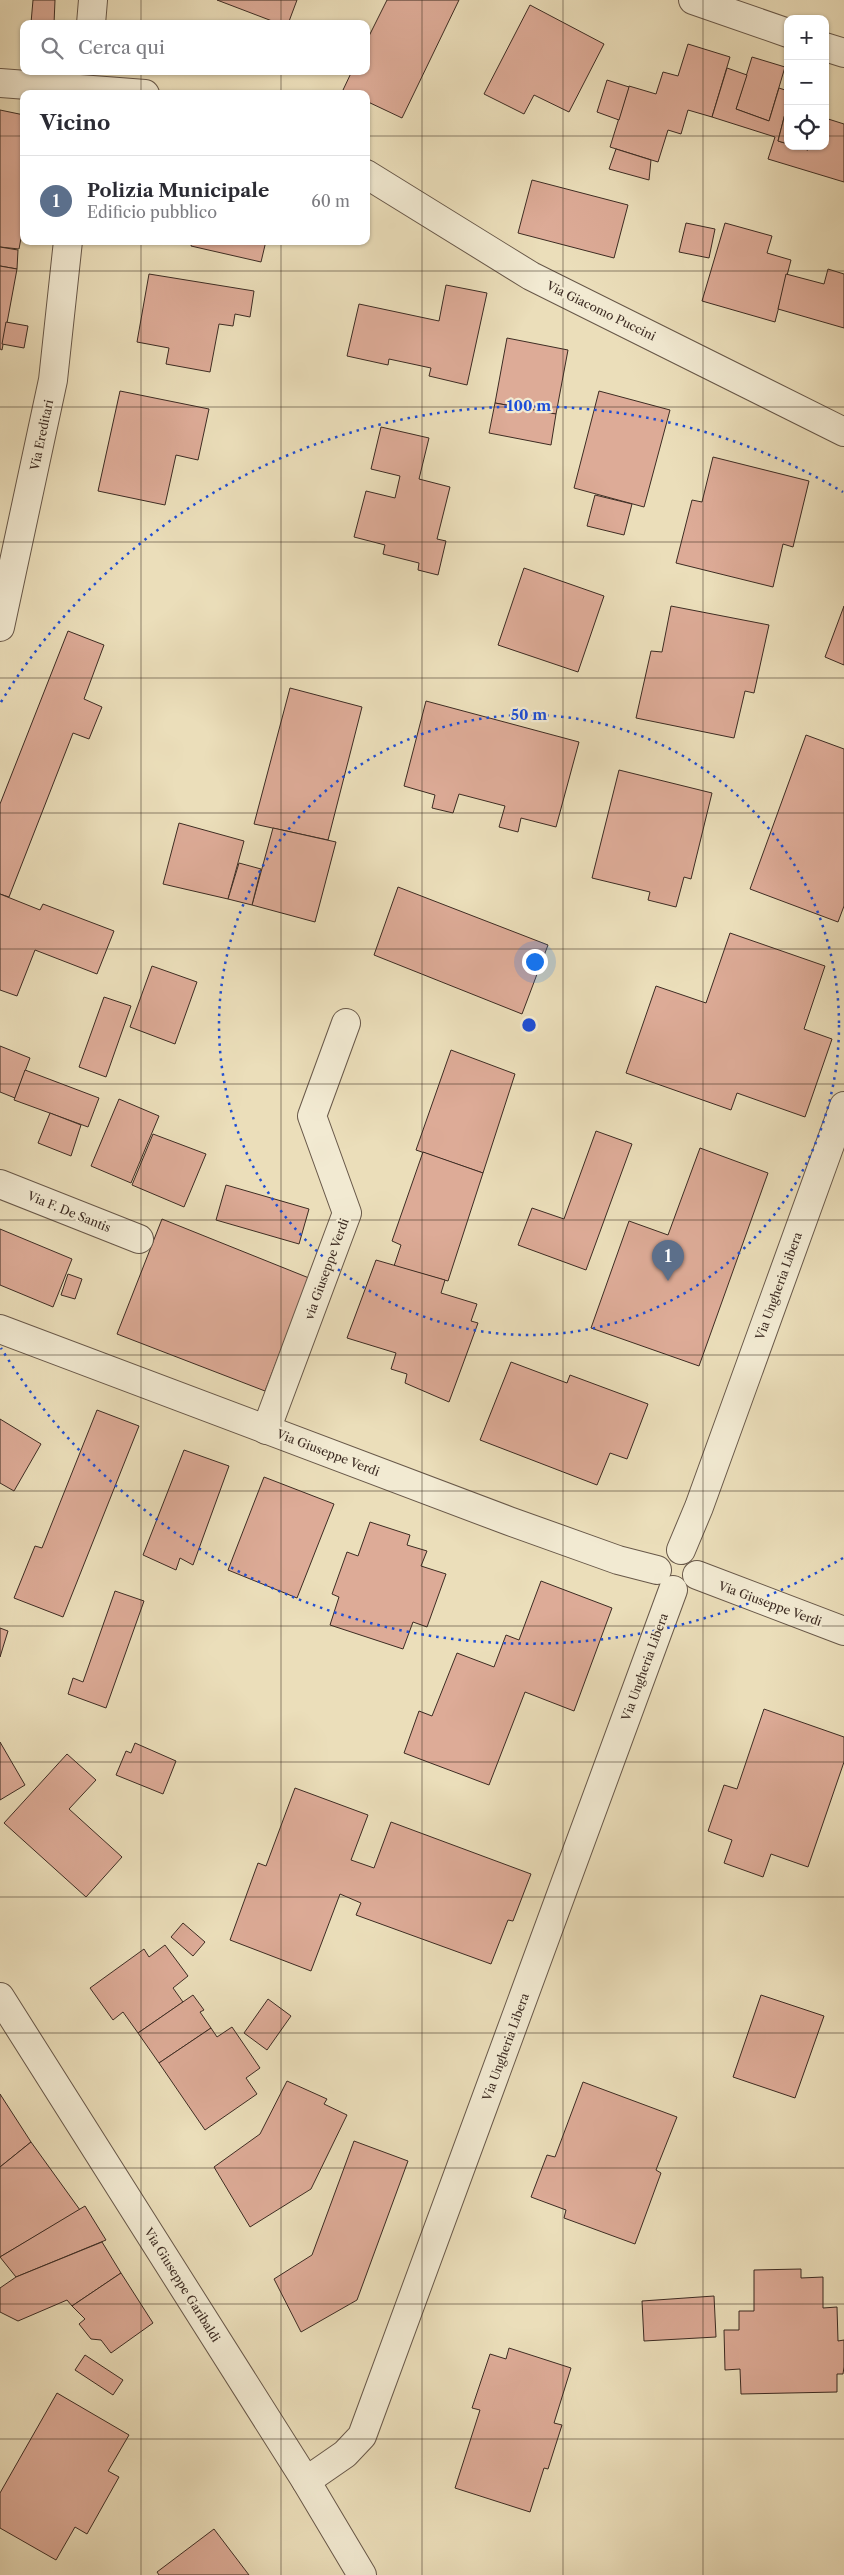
<!DOCTYPE html>
<html lang="it">
<meta charset="utf-8">
<style>
:root{--surface:#fff;--page:#f2f2f3;--text:#2b2b33;--muted:#7c7c81;--line:#e1e1e2;--accent:#0f766e}
body{margin:0;font-family:"Libre Caslon Text",serif;background:var(--page);color:var(--text)}
.controls{position:absolute;right:15px;top:15px;display:grid;overflow:hidden;border-radius:10px;box-shadow:0 1px 4px #0004}
.controls button{width:45px;height:45px;display:grid;place-items:center;padding:0;border:0;border-bottom:1px solid var(--line);background:var(--surface);color:var(--text);font:25px sans-serif}
.you{position:absolute;left:534px;top:961px;width:18px;height:18px;margin:-12px;border:4px solid #fff;border-radius:50%;background:#1a73e8;box-shadow:0 0 0 8px #1a73e833}
.badge{display:grid;place-items:center;width:32px;height:32px;border-radius:50%;background:var(--accent);color:#fff;font-size:16px;font-weight:700}
.pin{position:absolute;translate:-50% -41px;filter:drop-shadow(0 1px 2px #0008)}
.pin::after{content:'';position:absolute;top:26px;width:18px;height:15px;background:inherit;clip-path:polygon(0 0,100% 0,50% 100%)}
.list{margin:0;padding:0;list-style:none}
h2{display:flex;justify-content:space-between;align-items:center;height:65px;margin:0;padding:0 20px;font-size:21px}
h2 small{font-size:16px;font-weight:400;color:var(--muted)}
.list li{display:grid;grid-template-columns:32px 1fr auto;gap:15px;align-items:center;box-sizing:border-box;height:90px;padding:0 20px;border-top:1px solid var(--line)}
.list b{display:block;font-size:19px;white-space:nowrap}
.list p{margin:0;font-size:16px;white-space:nowrap;color:var(--muted)}
.list em{font-size:16px;font-style:normal;color:var(--muted)}
.icon{flex:none;width:28px;height:28px;fill:none;stroke:currentColor;stroke-width:2;stroke-linecap:round;stroke-linejoin:round}
.map{position:relative;flex:none;width:844px;height:2575px;overflow:hidden}
.search{position:absolute;background:var(--surface);box-shadow:0 1px 4px #0004;left:20px;top:20px;width:350px;height:55px;display:flex;align-items:center;gap:12px;box-sizing:border-box;padding:0 18px;border-radius:10px;color:var(--muted);font-size:19px}
.panel{position:absolute;background:var(--surface);box-shadow:0 1px 4px #0004;left:20px;top:90px;width:350px;height:155px;border-radius:10px}
.map>svg:first-child{display:block}
</style>
<div class="map">
<svg width="844" height="2575" viewBox="0 0 844 2575">
<rect width="100%" height="100%" fill="#ebdeba"/>
<filter id="stains"><feTurbulence type="fractalNoise" baseFrequency=".004" numOctaves="4"/><feColorMatrix values="0 0 0 0 .2 0 0 0 0 .09 0 0 0 0 .02 0 0 0 .5 -.17"/></filter>
<radialGradient id="worn" r=".72"><stop offset=".6" stop-color="#630" stop-opacity="0"/><stop offset="1" stop-color="#630" stop-opacity=".3"/></radialGradient>
<g fill="#ddab97" stroke="#3d2c23">
<path d="M33,0H55L54,24L31,23Z"/>
<path d="M217,0H297L288,24H280Z"/>
<path d="M387,0H459L402,118L366,101V94H351L343,90L352,71H366V42Z"/>
<path d="M530,5L604,44L569,112L534,95L524,114L484,94Z"/>
<path d="M688,44L730,57L712,117L688,110L681,134L668,130L658,162L610,147L629,86L656,94L663,72L678,76Z"/>
<path d="M752,57L785,67L769,121L736,109Z"/>
<path d="M727,68L747,75L736,109L769,121L779,88L788,91V102L778,141L788,144V146L808,150L809,146H825V118L844,124V182L768,159L775,137L712,117Z"/>
<path d="M607,80L629,87L619,120L597,112Z"/>
<path d="M788,102V144L778,141Z"/>
<path d="M0,110L24,115V222L19,249L0,247Z"/>
<path d="M796,146H809L808,150Z"/>
<path d="M616,149L651,160L649,180L609,169Z"/>
<path d="M532,180L628,205L614,258L518,233Z"/>
<path d="M686,223L715,229L709,258L679,252Z"/>
<path d="M725,223L772,236L767,253L791,260L775,322L702,301Z"/>
<path d="M192,241H266L261,262L191,246Z"/>
<path d="M0,247L18,250L17,269L0,266Z"/>
<path d="M0,266L17,269L2,350L0,349Z"/>
<path d="M828,269L844,274V328L778,309L786,274L824,284Z"/>
<path d="M149,274L254,291L250,317L235,314L233,326L219,324L210,372L166,364L169,348L137,342Z"/>
<path d="M446,285L487,293L467,385L429,376L431,368L389,359L388,365L347,356L359,304L439,321Z"/>
<path d="M6,322L28,326L24,348L2,344Z"/>
<path d="M507,338L568,350L556,414L495,403Z"/>
<path d="M120,391L209,409L198,460L176,455L165,505L98,491Z"/>
<path d="M599,391L670,410L644,507L574,488Z"/>
<path d="M495,403L556,414L551,445L489,433Z"/>
<path d="M381,427L429,438L419,479L450,487L437,539L446,541L438,575L418,570L419,563L383,554L385,545L354,537L366,491L395,498L400,476L371,469Z"/>
<path d="M713,457L809,481L793,547L783,544L773,587L676,563L692,500L702,502Z"/>
<path d="M595,495L632,504L624,535L587,526Z"/>
<path d="M524,568L604,596L578,672L498,645Z"/>
<path d="M671,606L769,625L754,693L745,691L734,738L636,718L651,651L662,652Z"/>
<path d="M844,606V665L825,657Z"/>
<path d="M68,631L104,645L84,699L102,707L89,739L73,733L9,897L0,894V804Z"/>
<path d="M290,688L362,707L328,840L254,824Z"/>
<path d="M426,701L579,742L556,827L521,818L518,832L499,827L505,806L459,794L453,813L432,808L435,795L404,786Z"/>
<path d="M806,735L844,749V906L838,922L750,889Z"/>
<path d="M619,770L712,793L691,879L684,877L676,907L648,900L650,892L592,878Z"/>
<path d="M179,823L244,841L228,899L163,884Z"/>
<path d="M273,828L336,842L315,922L252,905Z"/>
<path d="M239,863L261,869L252,905L228,899Z"/>
<path d="M398,887L548,945L522,1014L374,955Z"/>
<path d="M0,894L40,910L43,904L114,931L97,974L35,950L17,996L0,990Z"/>
<path d="M730,933L825,966L804,1029L832,1039L805,1117L737,1093L731,1110L626,1073L656,986L706,1003Z"/>
<path d="M152,966L197,982L175,1044L130,1027Z"/>
<path d="M104,997L131,1006L106,1077L79,1067Z"/>
<path d="M0,1046L30,1058L15,1098L0,1092Z"/>
<path d="M451,1050L515,1074L483,1173L416,1150Z"/>
<path d="M25,1070L99,1098L88,1127L14,1100Z"/>
<path d="M119,1099L159,1116L131,1183L91,1166Z"/>
<path d="M50,1113L81,1125L71,1156L38,1143Z"/>
<path d="M596,1131L632,1144L586,1270L518,1245L532,1208L564,1219Z"/>
<path d="M153,1134L206,1154L184,1207L132,1185Z"/>
<path d="M700,1148L768,1173L699,1366L591,1328L629,1221L668,1235Z"/>
<path d="M423,1152L483,1173L448,1281L394,1266L401,1245L392,1241Z"/>
<path d="M226,1185L309,1209L299,1244L216,1220Z"/>
<path d="M162,1219L309,1278L265,1391L117,1334Z"/>
<path d="M0,1229L72,1259L53,1307L0,1285Z"/>
<path d="M376,1260L445,1280L441,1293L477,1304L471,1321L478,1323L449,1402L405,1383L407,1374L391,1369L396,1353L347,1338Z"/>
<path d="M68,1274L82,1279L75,1299L61,1295Z"/>
<path d="M511,1362L567,1383L570,1375L648,1404L627,1459L610,1453L597,1485L480,1440Z"/>
<path d="M97,1410L139,1426L63,1617L14,1598L35,1546L42,1548Z"/>
<path d="M0,1419L41,1444L14,1491L0,1483Z"/>
<path d="M184,1450L229,1466L193,1565L180,1558L176,1570L143,1555Z"/>
<path d="M264,1477L334,1504L297,1598L228,1570Z"/>
<path d="M370,1522L410,1535L407,1545L427,1551L421,1566L446,1574L427,1627L413,1622L403,1649L330,1625L339,1597L332,1594L347,1552L358,1556Z"/>
<path d="M541,1581L612,1608L574,1711L525,1692L489,1785L404,1753L419,1711L432,1716L457,1653L494,1667L506,1635L519,1640Z"/>
<path d="M115,1591L144,1601L106,1708L68,1694L73,1678L83,1682Z"/>
<path d="M0,1628L8,1631L0,1657Z"/>
<path d="M764,1709L844,1737V1762L808,1867L771,1854L763,1877L724,1863L732,1840L708,1831L724,1785L737,1789Z"/>
<path d="M0,1742L25,1785L0,1800Z"/>
<path d="M135,1743L176,1761L163,1794L116,1775L126,1751L131,1753Z"/>
<path d="M67,1754L96,1780L69,1809L122,1857L86,1897L4,1823Z"/>
<path d="M295,1788L368,1815L351,1860L374,1868L391,1822L531,1874L513,1921L508,1920L491,1964L356,1915L361,1903L340,1894L311,1971L230,1940L258,1863L266,1866Z"/>
<path d="M183,1923L205,1942L193,1956L171,1937Z"/>
<path d="M165,1945L188,1976L173,1988L183,2002L138,2033L123,2012L113,2020L90,1988L144,1949L149,1957Z"/>
<path d="M193,1995L204,2010L200,2012L211,2028L159,2063L138,2033Z"/>
<path d="M761,1995L824,2016L795,2098L733,2077Z"/>
<path d="M268,1999L291,2016L267,2050L244,2033Z"/>
<path d="M232,2027L260,2068L246,2078L257,2094L205,2130L159,2063L211,2028L217,2037Z"/>
<path d="M287,2081L327,2099L324,2104L347,2115L311,2189L250,2227L214,2167L260,2134Z"/>
<path d="M583,2082L677,2117L656,2170L661,2173L635,2244L564,2218L566,2210L531,2197L547,2155L555,2157Z"/>
<path d="M0,2094L31,2142L0,2167Z"/>
<path d="M354,2141L408,2161L357,2300L301,2332L274,2279L312,2255Z"/>
<path d="M31,2142L80,2210L0,2257V2167Z"/>
<path d="M85,2206L106,2240L16,2277L0,2257Z"/>
<path d="M102,2242L121,2273L72,2306L67,2300L18,2321L0,2312V2288L16,2277Z"/>
<path d="M801,2269V2278L823,2277V2308L837,2307L838,2341L844,2340V2367L843,2374H837V2392L741,2394L740,2369L725,2370L724,2330H739V2311H754V2270Z"/>
<path d="M121,2273L153,2323L111,2353L101,2340L91,2339L79,2324L85,2319L72,2306Z"/>
<path d="M714,2296L716,2337L644,2341L642,2301Z"/>
<path d="M509,2348L571,2368L554,2423L562,2425L548,2469L544,2468L530,2512L455,2488L480,2410L472,2408L490,2354L506,2359Z"/>
<path d="M85,2355L123,2380L113,2395L75,2370Z"/>
<path d="M57,2393L129,2435L108,2471L119,2477L87,2534L75,2527L56,2560L0,2528V2493Z"/>
<path d="M214,2529L249,2575H159L157,2572Z"/>
</g>
<g fill="none" stroke-linecap="round" stroke-linejoin="round">
<g stroke="#685849" stroke-width="30">
<g id="minor">
<path d="M693,0L788,33"/>
<path d="M91,24L93,0"/>
<path d="M825,47L844,53"/>
<path d="M0,83L145,94"/>
<path d="M366,174L531,276L844,432"/>
<path d="M0,627L53,380L68,241"/>
<path d="M0,1184L139,1239"/>
<path d="M0,1329L509,1521L618,1560L657,1570"/>
<path d="M266,1430L347,1213L312,1116L346,1023"/>
<path d="M681,1550L699,1507L844,1106"/>
<path d="M697,1575L844,1631"/>
<path d="M0,1997L306,2481L362,2575"/>
<path d="M306,2481L345,2454L362,2436L673,1590"/>
</g>
</g>
<use href="#minor" stroke="#f2ead2" stroke-width="28"/>
</g>
<path fill="none" stroke="#3d2c23" stroke-width="1" stroke-opacity="0.55" d="M141,0V24M281,0V24M422,0V2575M563,0V2575M703,0V2575M141,71V94M281,71V94M0,136H24M366,136H788M825,136H844M141,241V2575M281,241V2575M0,271H844M0,407H844M0,542H844M0,678H844M0,813H844M0,949H844M0,1084H844M0,1220H844M0,1355H844M0,1491H844M0,1626H844M0,1762H844M0,1897H844M0,2033H844M0,2168H844M0,2304H844M0,2439H844"/>
<g fill="none" stroke="#1d4ed8" stroke-width="2.5" stroke-dasharray="2.5 5">
<circle cx="529" cy="1025" r="310"/>
<path d="M843 1558A619 619 0 0 1 1 1348M1 702A619 619 0 0 1 843 492"/>
</g>
<g text-anchor="middle" stroke-width="4.5" stroke-linejoin="round" paint-order="stroke">
<g font-size="12" fill="#3d2c23" stroke="#f2ead2">
<text transform="translate(601 311) rotate(26)" y="4">Via Giacomo Puccini</text>
<text transform="translate(42 435) rotate(-78)" y="4">Via Ereditari</text>
<text transform="translate(69 1212) rotate(22)" y="4">Via F. De Santis</text>
<text transform="translate(327 1269) rotate(-70)" y="4">via Giuseppe Verdi</text>
<text transform="translate(779 1286) rotate(-70)" y="4">Via Ungheria Libera</text>
<text transform="translate(328 1453) rotate(21)" y="4">Via Giuseppe Verdi</text>
<text transform="translate(770 1604) rotate(20)" y="4">Via Giuseppe Verdi</text>
<text transform="translate(645 1667) rotate(-70)" y="4">Via Ungheria Libera</text>
<text transform="translate(506 2047) rotate(-70)" y="4">Via Ungheria Libera</text>
<text transform="translate(182 2285) rotate(58)" y="4">Via Giuseppe Garibaldi</text>
</g>
</g>
<circle cx="529" cy="1025" r="8" fill="#1d4ed8" stroke="#f2ead2" stroke-width="2.5"/>
<g font-size="15" text-anchor="middle" font-weight="bold" fill="#1d4ed8" stroke="#f2ead2" stroke-width="4.5" stroke-linejoin="round" paint-order="stroke">
<text x="529" y="411">100 m</text>
<text x="529" y="720">50 m</text>
</g>
<rect width="100%" height="100%" filter="url(#stains)"/>
<rect width="100%" height="100%" fill="url(#worn)"/>
</svg>
<div class="controls">
<button>+</button>
<button>−</button>
<button><svg class="icon" aria-label="locate" viewBox="0 0 24 24"><circle cx="12" cy="12" r="6"/><path d="M12 2v4M12 18v4M2 12h4M18 12h4"/></svg></button>
</div>
<div class="you"></div>
<div class="pin badge" style="left:668px;top:1281px;background:#5c6f8a">1</div>
<div class="search"><svg class="icon" aria-label="search" viewBox="0 0 24 24"><circle cx="10" cy="10" r="6"/><path d="M15 15l6 6"/></svg>Cerca qui</div>
<section class="panel">
<h2>Vicino<small></small></h2>
<ul class="list">
<li><span class="badge" style="background:#5c6f8a">1</span><div><b>Polizia Municipale</b><p>Edificio pubblico</p></div><em>60 m</em></li>
</ul>
</section>
</div>
